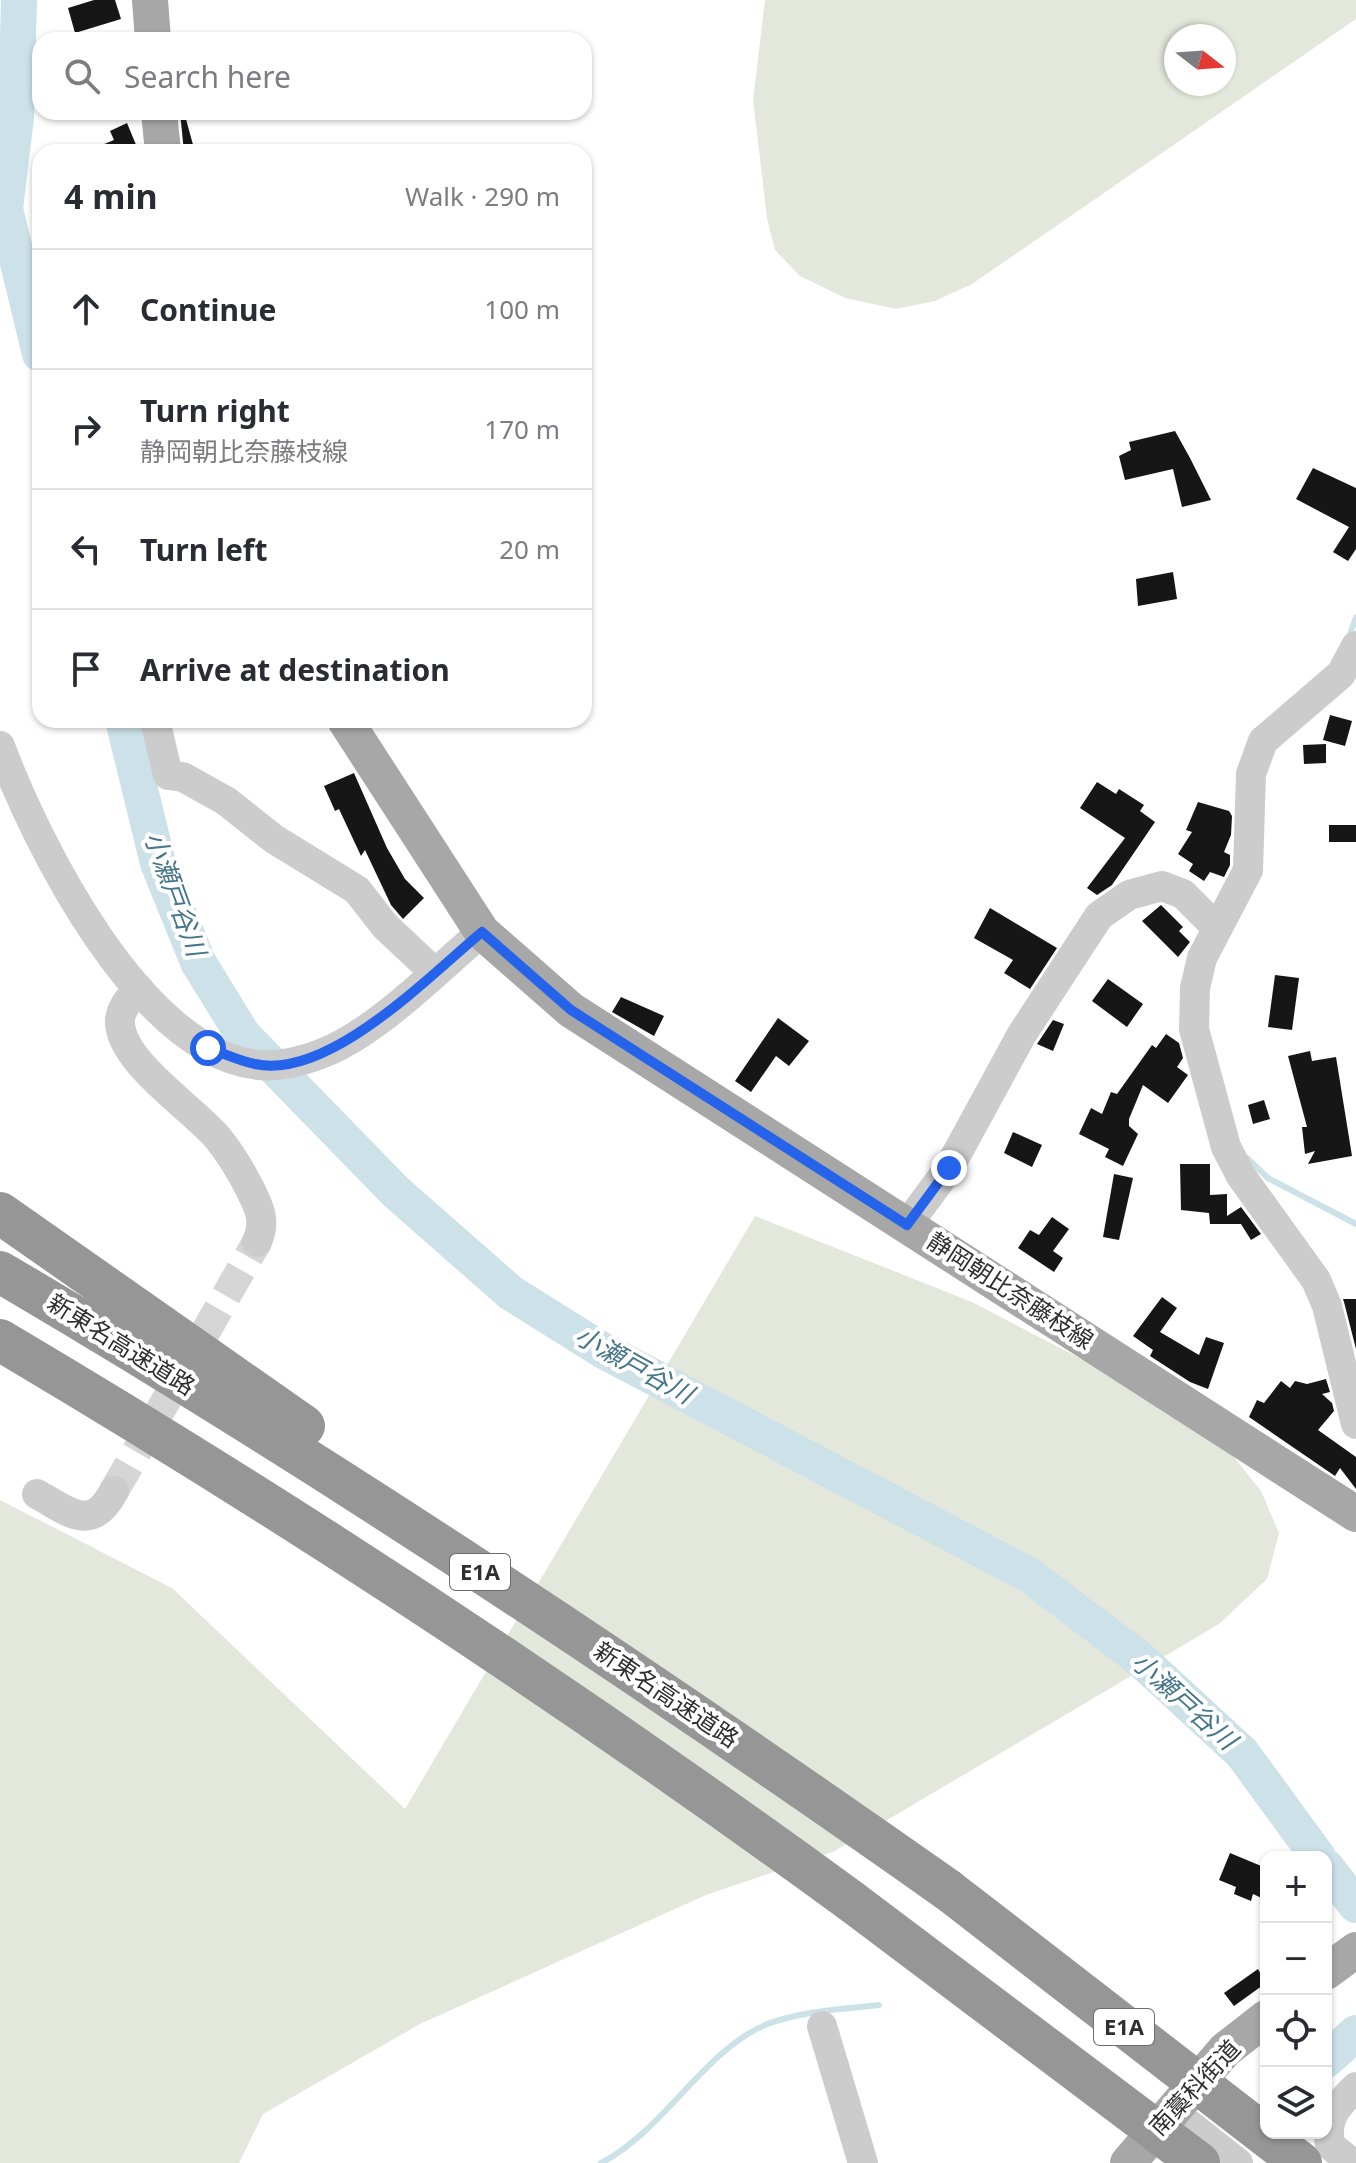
<!DOCTYPE html>
<meta charset="utf-8">
<style>
:root{--surface:#fff;--page:#f7f7f7;--text:#2b2b33;--muted:#7c7c81;--line:#e1e1e2}
body{margin:0;font-family:"Noto Sans","Noto Sans JP",sans-serif;background:var(--page);color:var(--text)}
.controls{position:absolute;right:24px;bottom:24px;display:grid;overflow:hidden;border-radius:16px;box-shadow:0 2px 6px #0004}
.controls button{width:72px;height:72px;display:grid;place-items:center;padding:0;border:0;border-bottom:2px solid var(--line);background:var(--surface);color:var(--text);font:40px sans-serif}
.compass{position:absolute;left:1164px;top:24px;width:72px;height:72px;border-radius:50%;background:var(--surface);box-shadow:0 2px 6px #0004;rotate:107deg}
.stop{position:absolute;width:24px;height:24px;margin:-18px;border:6px solid #2563eb;border-radius:50%;background:#fff}
.stop.end{background:#2563eb;border-color:#fff;box-shadow:0 2px 8px #0008}
.list{margin:0;padding:0;list-style:none}
h2{display:flex;justify-content:space-between;align-items:center;height:104px;margin:0;padding:0 32px;font-size:34px}
h2 small{font-size:26px;font-weight:400;color:var(--muted)}
.list li{display:grid;grid-template-columns:52px 1fr auto;gap:24px;align-items:center;box-sizing:border-box;height:120px;padding:0 32px;border-top:2px solid var(--line)}
.list b{display:block;font-size:30px;white-space:nowrap}
.list p{margin:0;font-size:26px;white-space:nowrap;color:var(--muted)}
.list em{font-size:26px;font-style:normal;color:var(--muted)}
.icon{flex:none;width:44px;height:44px;fill:none;stroke:currentColor;stroke-width:2;stroke-linecap:round;stroke-linejoin:round}
.map{position:relative;flex:none;width:1356px;height:2163px;overflow:hidden}
.search{position:absolute;background:var(--surface);box-shadow:0 2px 6px #0004;left:32px;top:32px;width:560px;height:88px;display:flex;align-items:center;gap:20px;box-sizing:border-box;padding:0 28px;border-radius:24px;color:var(--muted);font-size:30px}
.panel{position:absolute;background:var(--surface);box-shadow:0 2px 6px #0004;left:32px;top:144px;width:560px;height:584px;border-radius:24px}
.map>svg:first-child{display:block}
</style>
<div class="map">
<svg width="1356" height="2163" viewBox="0 0 1356 2163">
<rect width="100%" height="100%" fill="#fff"/>
<g fill="#e4e8dc" fill-rule="evenodd">
<path d="M765,0H1356V19L972,284L935,301L896,309L845,298L800,276L775,250L767,218L753,100ZM1176,36H1224V84H1176Z"/>
<path d="M755,1216L972,1302L1181,1411L1221,1441L1261,1491L1279,1533L1267,1579L1219,1624L833,1852L706,1895L420,2024L263,2114L239,2163H0V1500L172,1588L405,1809Z"/>
</g>
<g fill="none" stroke-linecap="round" stroke-linejoin="round">
<g stroke="#cde1e9" stroke-width="6">
<path d="M1348,640L1356,617"/>
<path d="M1247,1158L1268,1178L1356,1224"/>
<path d="M601,2163C664,2131 707,2046 770,2023C804,2011 843,2009 879,2005"/>
</g>
<g stroke="#cde1e9" stroke-width="36">
<path d="M19,0L16,117L5,209L40,354"/>
<path d="M123,720L158,863L198,962L243,1035L396,1192L511,1293L602,1350L1029,1575L1140,1659L1242,1753L1318,1857"/>
<path d="M1326,1867L1356,1905"/>
<path d="M1326,2060L1356,2033"/>
</g>
</g>
<g fill="#161616">
<path d="M94,0H115L121,19L75,33L68,8Z"/>
<path d="M180,112H184L195,152H184Z"/>
<path d="M127,123L139,152H85L114,140L110,131Z"/>
<path d="M1175,431L1190,458L1211,500L1182,507L1173,469L1125,480L1119,456L1131,450L1129,442Z"/>
<path d="M1313,468L1356,488V549L1348,561L1333,552L1349,527L1296,499Z"/>
<path d="M1173,572L1177,599L1138,606L1136,579Z"/>
<path d="M1330,715L1352,721L1345,746L1323,740Z"/>
<path d="M1326,744V763L1304,764L1303,745Z"/>
<path d="M354,773L387,848L405,879L424,898L403,919L391,905L365,850L361,856L339,809L335,811L324,786Z"/>
<path d="M1097,782L1116,794L1119,789L1144,805L1140,811L1155,822L1112,885L1097,895L1087,888L1125,838L1080,808Z"/>
<path d="M1198,802L1229,811L1232,816L1231,835L1224,852L1230,855V865L1224,877L1210,872L1204,881L1189,871L1193,864L1178,854L1192,832L1186,830Z"/>
<rect x="1329" y="825" width="27" height="17"/>
<path d="M1161,905L1183,927L1179,931L1190,942L1178,957L1142,921Z"/>
<path d="M990,908L1057,948L1030,989L1004,973L1013,960L974,938Z"/>
<path d="M1275,975L1299,978L1292,1030L1268,1027Z"/>
<path d="M1108,979L1143,1004L1127,1027L1092,1001Z"/>
<path d="M621,997L664,1016L654,1036L612,1012Z"/>
<path d="M778,1018L809,1041L789,1066L776,1056L751,1092L735,1081Z"/>
<path d="M1053,1020L1064,1024L1053,1051L1037,1044Z"/>
<path d="M1166,1034L1179,1043L1183,1058L1177,1067L1188,1075L1168,1103L1143,1085L1129,1119V1126L1138,1134L1123,1166L1105,1157L1109,1149L1079,1134L1091,1108L1102,1114L1111,1092L1117,1094L1152,1045L1156,1048Z"/>
<path d="M1310,1051L1312,1061L1336,1057L1352,1156L1308,1164L1315,1151L1305,1154L1302,1127H1307L1288,1056Z"/>
<path d="M1264,1100L1270,1119L1253,1124L1248,1105Z"/>
<path d="M1013,1132L1042,1145L1032,1167L1004,1153Z"/>
<path d="M1180,1164H1210V1195L1227,1194V1216L1241,1207L1261,1234L1251,1240L1241,1224H1210L1209,1213L1181,1210Z"/>
<path d="M1114,1174L1133,1178L1119,1240L1103,1237Z"/>
<path d="M1052,1217L1069,1229L1053,1251L1063,1258L1054,1272L1018,1248L1030,1230L1039,1235Z"/>
<path d="M1162,1297L1177,1308L1160,1332L1199,1355L1206,1337L1224,1343L1208,1389L1190,1382L1150,1356L1153,1350L1133,1336Z"/>
<path d="M1343,1299H1356V1349L1344,1302Z"/>
<path d="M1326,1379L1330,1392L1322,1394L1332,1403L1334,1411L1318,1430L1356,1457V1489L1340,1468L1335,1476L1249,1417L1257,1400L1264,1403L1281,1381L1290,1388L1295,1381L1307,1384Z"/>
<path d="M1230,1853L1266,1868V1900L1253,1894L1251,1901L1234,1894L1236,1887L1219,1880Z"/>
<path d="M1258,1969L1266,1983L1234,2006L1224,1993Z"/>
</g>
<g fill="none" stroke-linecap="round" stroke-linejoin="round">
<path stroke="#d5d5d5" stroke-width="30" stroke-dasharray="30 15" stroke-linecap="butt" d="M114,1491L257,1242"/>
<g stroke="#ccc" stroke-width="30">
<path d="M1356,646L1341,674L1263,741L1251,774L1248,870L1202,958L1195,988L1194,1029L1226,1147L1241,1176L1316,1280L1327,1306L1356,1424"/>
<path d="M155,720L168,775L183,777L226,801L274,839L357,890L385,926L434,972"/>
<path d="M0,746C37,845 140,1052 258,1065C279,1067 304,1061 323,1053C377,1032 437,970 482,932"/>
<path d="M138,988C131,997 121,1007 120,1020C118,1060 191,1107 217,1137C230,1153 241,1171 250,1189C260,1209 266,1221 257,1242"/>
<path d="M907,1225L949,1168L1022,1034L1099,916L1129,895L1162,886L1183,894L1217,928"/>
<path d="M37,1494C70,1513 92,1533 114,1491"/>
<path d="M822,2026L863,2163"/>
<path d="M1172,2111L1238,2163"/>
<path d="M1352,2163L1330,2145C1325,2117 1337,2106 1356,2087"/>
</g>
<g stroke="#a7a7a7" stroke-width="36">
<path d="M150,0L153,40"/>
<path d="M159,112L163,152"/>
<path d="M345,720L482,932L571,1010L1356,1514"/>
<path d="M1326,1972L1356,1950"/>
<path d="M1128,2163L1225,2050L1266,2018"/>
</g>
<g stroke="#969696" stroke-width="42">
<path d="M0,1213L304,1426"/>
<path d="M0,1272C325,1463 640,1673 948,1890"/>
<path d="M0,1340C292,1513 576,1700 851,1901"/>
</g>
<g stroke="#969696" stroke-width="42">
<path d="M948,1890L1301,2163"/>
<path d="M851,1901L1199,2163"/>
</g>
</g>
<g fill="none" stroke-linecap="round" stroke-linejoin="round">
<path stroke="#2563eb" stroke-width="10" d="M208,1048C223,1053 239,1061 255,1064C329,1080 429,976 482,932L571,1010L907,1225L949,1168"/>
</g>
<g text-anchor="middle" stroke-width="8" stroke-linejoin="round" paint-order="stroke">
<g fill="#fff" stroke="#6d6d6d" stroke-width="2">
<rect x="450" y="1554" width="60" height="36" rx="6"/>
<rect x="1094" y="2009" width="60" height="36" rx="6"/>
</g>
<g font-size="22" font-weight="bold" fill="#2f2f2f">
<text x="480" y="1580">E1A</text>
<text x="1124" y="2035">E1A</text>
</g>
<g font-size="24" fill="#2f2f2f" stroke="#fff">
<text transform="translate(1010 1291) rotate(33)" y="8">静岡朝比奈藤枝線</text>
<text transform="translate(121 1345) rotate(32)" y="8">新東名高速道路</text>
<text transform="translate(666 1695) rotate(34)" y="8">新東名高速道路</text>
<text transform="translate(1195 2088) rotate(-47)" y="8">南藁科街道</text>
</g>
<g font-size="26" font-style="italic" fill="#45768a" stroke="#fff">
<text transform="translate(175 894) rotate(70)" y="9">小瀬戸谷川</text>
<text transform="translate(634 1365) rotate(29)" y="9">小瀬戸谷川</text>
<text transform="translate(1184 1701) rotate(42)" y="9">小瀬戸谷川</text>
</g>
</g>
</svg>
<div class="controls">
<button>+</button>
<button>−</button>
<button><svg class="icon" aria-label="locate" viewBox="0 0 24 24"><circle cx="12" cy="12" r="6"/><path d="M12 2v4M12 18v4M2 12h4M18 12h4"/></svg></button>
<button><svg class="icon" aria-label="layers" viewBox="0 0 24 24"><path d="M12 4l9 5-9 5-9-5zM3 14l9 5 9-5"/></svg></button>
</div>
<svg class="compass" viewBox="-18 -18 36 36"><path d="M0-13l5 13h-10z" fill="#e53935"/><path d="M0 13l5-13h-10z" fill="#7c7c81"/></svg>
<div class="stop" style="left:208px;top:1048px"></div>
<div class="stop end" style="left:949px;top:1168px"></div>
<div class="search"><svg class="icon" aria-label="search" viewBox="0 0 24 24"><circle cx="10" cy="10" r="6"/><path d="M15 15l6 6"/></svg>Search here</div>
<section class="panel">
<h2>4 min<small>Walk · 290 m</small></h2>
<ul class="list">
<li><svg class="icon" aria-label="ahead" viewBox="0 0 24 24"><path d="M12 20V5M6 11l6-6 6 6"/></svg><div><b>Continue</b></div><em>100 m</em></li>
<li><svg class="icon" aria-label="right" viewBox="0 0 24 24"><path d="M7 20v-9h11M14 6l5 5-5 5"/></svg><div><b>Turn right</b><p>静岡朝比奈藤枝線</p></div><em>170 m</em></li>
<li><svg class="icon" aria-label="left" viewBox="0 0 24 24"><path d="M17 20v-9H6M10 6l-5 5 5 5"/></svg><div><b>Turn left</b></div><em>20 m</em></li>
<li><svg class="icon" aria-label="arrive" viewBox="0 0 24 24"><path d="M6 21V4h12l-3 4 3 4H6"/></svg><div><b>Arrive at destination</b></div></li>
</ul>
</section>
</div>
